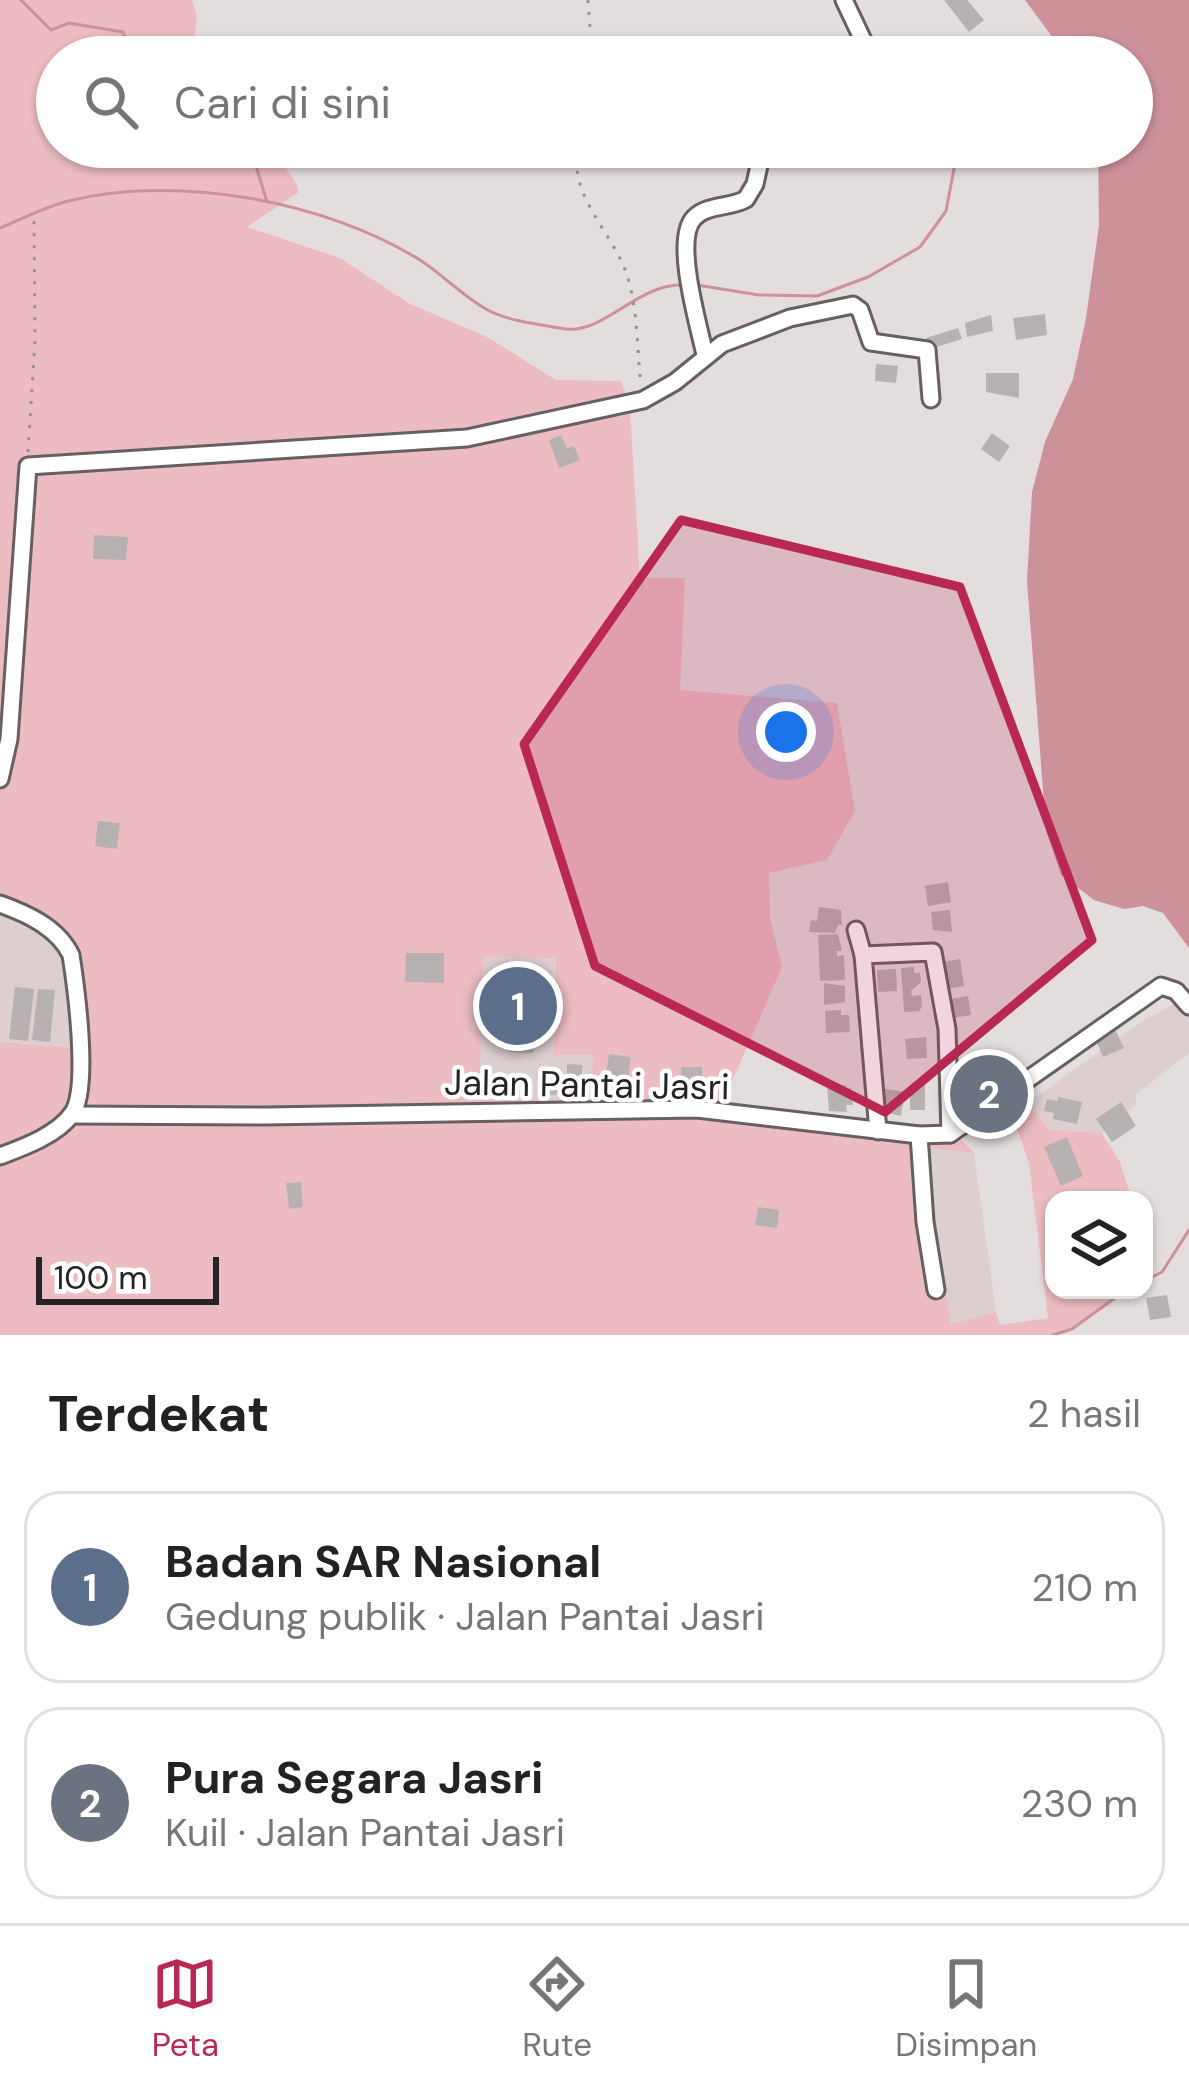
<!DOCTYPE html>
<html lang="id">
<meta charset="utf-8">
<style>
:root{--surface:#fff;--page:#f6f6f6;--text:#222;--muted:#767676;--line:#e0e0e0;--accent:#b82853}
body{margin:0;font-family:"DM Sans",sans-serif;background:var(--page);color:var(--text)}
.controls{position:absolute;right:36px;bottom:36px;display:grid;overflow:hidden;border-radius:24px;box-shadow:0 3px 9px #0004}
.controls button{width:108px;height:108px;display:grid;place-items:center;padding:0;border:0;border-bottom:3px solid var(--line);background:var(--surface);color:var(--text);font:60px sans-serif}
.scale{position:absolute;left:36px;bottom:30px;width:183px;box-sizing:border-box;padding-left:12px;border:6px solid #262324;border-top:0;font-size:33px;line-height:42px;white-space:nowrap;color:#262324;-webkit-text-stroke:9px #fff;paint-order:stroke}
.you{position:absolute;left:786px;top:732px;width:42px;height:42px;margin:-30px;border:9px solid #fff;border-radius:50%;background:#1a73e8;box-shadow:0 0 0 18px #1a73e833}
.badge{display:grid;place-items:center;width:78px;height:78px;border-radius:50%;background:var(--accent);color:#fff;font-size:39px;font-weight:700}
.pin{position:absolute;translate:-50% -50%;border:6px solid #fff;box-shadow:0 3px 12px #0006}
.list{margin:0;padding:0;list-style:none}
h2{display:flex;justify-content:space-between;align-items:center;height:156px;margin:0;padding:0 48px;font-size:51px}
h2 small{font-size:39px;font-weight:400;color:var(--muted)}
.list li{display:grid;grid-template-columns:78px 1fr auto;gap:36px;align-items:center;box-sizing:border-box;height:192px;margin:0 24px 24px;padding:0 24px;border:3px solid var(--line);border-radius:36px}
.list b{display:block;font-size:45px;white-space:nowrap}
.list p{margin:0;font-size:39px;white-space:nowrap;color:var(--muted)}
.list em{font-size:39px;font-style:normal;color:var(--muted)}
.icon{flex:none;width:66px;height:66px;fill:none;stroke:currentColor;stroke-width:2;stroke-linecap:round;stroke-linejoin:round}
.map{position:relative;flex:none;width:1189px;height:1335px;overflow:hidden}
.search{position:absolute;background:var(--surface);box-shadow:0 3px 9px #0004;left:36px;right:36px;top:36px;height:132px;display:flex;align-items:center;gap:30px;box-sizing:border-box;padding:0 42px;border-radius:66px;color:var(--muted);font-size:45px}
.sheet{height:588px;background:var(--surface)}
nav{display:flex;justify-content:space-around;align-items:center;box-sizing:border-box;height:168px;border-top:3px solid var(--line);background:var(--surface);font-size:33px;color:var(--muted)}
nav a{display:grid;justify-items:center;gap:6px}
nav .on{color:var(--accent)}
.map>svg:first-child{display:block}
</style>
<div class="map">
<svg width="1189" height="1335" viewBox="0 0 1189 1335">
<rect width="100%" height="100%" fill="#e4ddde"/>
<g fill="#ddced0">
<path d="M0,912L62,940L77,1048L0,1042Z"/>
<path d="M482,957L556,958L553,1054L594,1055L593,1100L479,1099Z"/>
<path d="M1178,1002L1189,1003V1053L1136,1094V1105L1102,1133L1049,1130L1027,1103L1146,1019Z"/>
<path d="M932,1147L974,1153L996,1312L951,1324L932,1193Z"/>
</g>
<g fill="#ecbcc2" fill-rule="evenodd">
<path d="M0,0H192L197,18L192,57H57V147H273C279,165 294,172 299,192L247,227L340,258L410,304L487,337L556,380L621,381L630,407L640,578H685L680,690L837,703L855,811L827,860L769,873L770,918L782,967L719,1111L954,1132L974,1153L932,1148V1193L951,1324L996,1312L1000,1325L1048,1318L1029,1163L1012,1115L1027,1103L1049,1130L1102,1133L1120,1162L1132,1200H1054V1290H1126L1072,1329L1053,1335H0V1042L76,1048L69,951L52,932L0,912ZM483,957L556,958L553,1055H593L592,1100L479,1099Z"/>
<path d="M1000,1068L1005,1085L954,1123L951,1070Z"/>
</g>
<path fill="#cd919a" d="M1025,0H1189V948L1163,913L1143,906L1124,909L1094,900L1061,875L1046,830L1027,581L1032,492L1045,442L1073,379L1086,318L1099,225L1098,147H1132V57H1067Z"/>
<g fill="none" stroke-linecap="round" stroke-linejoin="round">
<g stroke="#cd919a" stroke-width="3">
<path d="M21,0L51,30L69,23L123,32L133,57"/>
<path d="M1048,57L1055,41"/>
<path d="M238,147L254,159L267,202"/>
<path d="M0,228C22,219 45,207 68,201C178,174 325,201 420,260C443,275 463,296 486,309C506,321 542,325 566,329C602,334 639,284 681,285"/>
<path d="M697,285L759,295L817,296L868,277L920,247L946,211L956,158L969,147"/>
<path d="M1144,1281L1162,1272L1189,1230"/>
<path d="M1053,1335L1072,1329L1126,1290"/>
</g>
</g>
<g fill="#b8b1b2">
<path d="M944,0H967L984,20L969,32Z"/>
<path d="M1045,314L1047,335L1016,340L1013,318Z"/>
<path d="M991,315L993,331L967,337L965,323Z"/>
<path d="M958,328L962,339L930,349L926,338Z"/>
<path d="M876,364L898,366L896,383L875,381Z"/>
<path d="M986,373H1019V398L986,392Z"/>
<path d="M992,433L1010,446L999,462L981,449Z"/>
<path d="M561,435L567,448L574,446L580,460L559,468L549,440Z"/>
<path d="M94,535L128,537L126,560L93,559Z"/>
<path d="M98,821L120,823L117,849L95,846Z"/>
<path d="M948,882L951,902L928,906L925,886Z"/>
<path d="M819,907L841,910L842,925H838L835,933L809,932L811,920L817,921Z"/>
<path d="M950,910L952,932L933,930L931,912Z"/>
<path d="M838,934L842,951H837V956L844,955L845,980L820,981L818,935Z"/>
<path d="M406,953H444V983L405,982Z"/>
<path d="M960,959L964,986L948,989L944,962Z"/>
<path d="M914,967V973H920L921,982L911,991L912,996L921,995L922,1007L919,1011L904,1012L901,968Z"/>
<path d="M512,968H534V998L512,997Z"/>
<path d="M896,969L897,991L878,992L877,970Z"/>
<path d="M824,983L845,986V1002L824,1005Z"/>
<path d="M15,987L34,989L28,1041L9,1039Z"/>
<path d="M38,989L55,990L50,1042L32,1040Z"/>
<path d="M968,996L971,1015L952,1018L949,999Z"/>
<path d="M512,1000L536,1001L533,1053L509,1052Z"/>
<path d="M841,1010V1015H849L850,1032L826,1033L825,1011Z"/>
<path d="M1115,1029L1124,1048L1103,1057L1095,1038Z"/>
<path d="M926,1037L927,1058L907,1059L905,1039Z"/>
<path d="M609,1054L631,1057L628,1078L606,1075Z"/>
<path d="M567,1064L582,1065V1093L544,1095V1083H567Z"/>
<rect x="681" y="1067" width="21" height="24"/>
<path d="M846,1085L847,1089L851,1088L853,1105H846L847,1112L829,1111L827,1086Z"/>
<path d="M925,1085V1110H910V1086Z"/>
<path d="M880,1088L905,1092L901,1116L888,1113L889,1105L878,1103Z"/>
<path d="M1058,1097L1082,1102L1077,1124L1053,1119L1054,1113L1044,1111L1047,1099L1057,1101Z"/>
<path d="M1121,1102L1136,1126L1112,1142L1096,1119Z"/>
<path d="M1067,1137L1083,1176L1061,1186L1044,1147Z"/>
<path d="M301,1182L303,1207L289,1209L286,1183Z"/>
<path d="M758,1207L779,1210L777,1228L755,1225Z"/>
<path d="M1167,1295L1171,1317L1150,1320L1146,1298Z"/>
</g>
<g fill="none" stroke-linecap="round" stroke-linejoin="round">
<g stroke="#666060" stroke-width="21">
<g id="minor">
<path d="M844,0L871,57"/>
<path d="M705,355C699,326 673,240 694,218C707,204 731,208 746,199L755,184L763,147"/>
<path d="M0,779L9,739L28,466L467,438L643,400L675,382L722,344L790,318L853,305L860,310L871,342L927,350L931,399"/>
<path d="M0,904C28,914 58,928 71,955C76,987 90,1089 72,1114C57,1135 24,1147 0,1156"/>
<path d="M856,930L863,955"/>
<path d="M71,1115L266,1116L697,1109L919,1135L950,1134L1161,986L1176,991L1189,1006"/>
<path d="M878,1131L863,955L933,952L947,1029L950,1134"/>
<path d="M919,1135L925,1222L936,1290"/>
</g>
</g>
<g stroke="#959091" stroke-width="3" stroke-dasharray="3 9" stroke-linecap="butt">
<path d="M588,0L592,57"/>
<path d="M578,147C568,196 612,231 627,275C638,309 637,351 641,386"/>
<path d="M28,452L35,342L34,215"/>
</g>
<use href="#minor" stroke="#fff" stroke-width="15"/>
</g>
<path fill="#b82853" fill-opacity="0.2" stroke="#b82853" stroke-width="9" stroke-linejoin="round" d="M681,520L960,587L1092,940L885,1112L595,966L524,744Z"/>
<g text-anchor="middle" stroke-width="9" stroke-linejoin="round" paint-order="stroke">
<g font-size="36" fill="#262324" stroke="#fff">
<text transform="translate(587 1084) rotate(1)" y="13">Jalan Pantai Jasri</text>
</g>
</g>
</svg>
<div class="controls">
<button><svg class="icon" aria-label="layers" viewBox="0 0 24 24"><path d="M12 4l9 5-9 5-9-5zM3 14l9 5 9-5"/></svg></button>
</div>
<div class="scale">100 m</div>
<div class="you"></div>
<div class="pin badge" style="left:518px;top:1006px;background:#5c6f8a">1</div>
<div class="pin badge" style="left:989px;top:1094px;background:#6b7280">2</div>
<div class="search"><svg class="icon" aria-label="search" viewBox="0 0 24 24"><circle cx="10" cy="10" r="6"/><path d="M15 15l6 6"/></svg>Cari di sini</div>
</div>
<section class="sheet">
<h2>Terdekat<small>2 hasil</small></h2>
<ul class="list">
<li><span class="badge" style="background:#5c6f8a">1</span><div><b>Badan SAR Nasional</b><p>Gedung publik · Jalan Pantai Jasri</p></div><em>210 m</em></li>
<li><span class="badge" style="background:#6b7280">2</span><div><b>Pura Segara Jasri</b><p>Kuil · Jalan Pantai Jasri</p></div><em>230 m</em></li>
</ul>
</section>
<nav>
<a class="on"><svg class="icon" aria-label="map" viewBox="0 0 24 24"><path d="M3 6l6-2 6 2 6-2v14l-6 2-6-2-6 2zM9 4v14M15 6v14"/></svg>Peta</a>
<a><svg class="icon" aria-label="directions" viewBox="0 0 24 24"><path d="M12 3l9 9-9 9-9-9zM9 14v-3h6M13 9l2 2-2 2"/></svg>Rute</a>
<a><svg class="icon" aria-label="saved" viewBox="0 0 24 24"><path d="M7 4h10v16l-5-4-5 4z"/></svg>Disimpan</a>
</nav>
